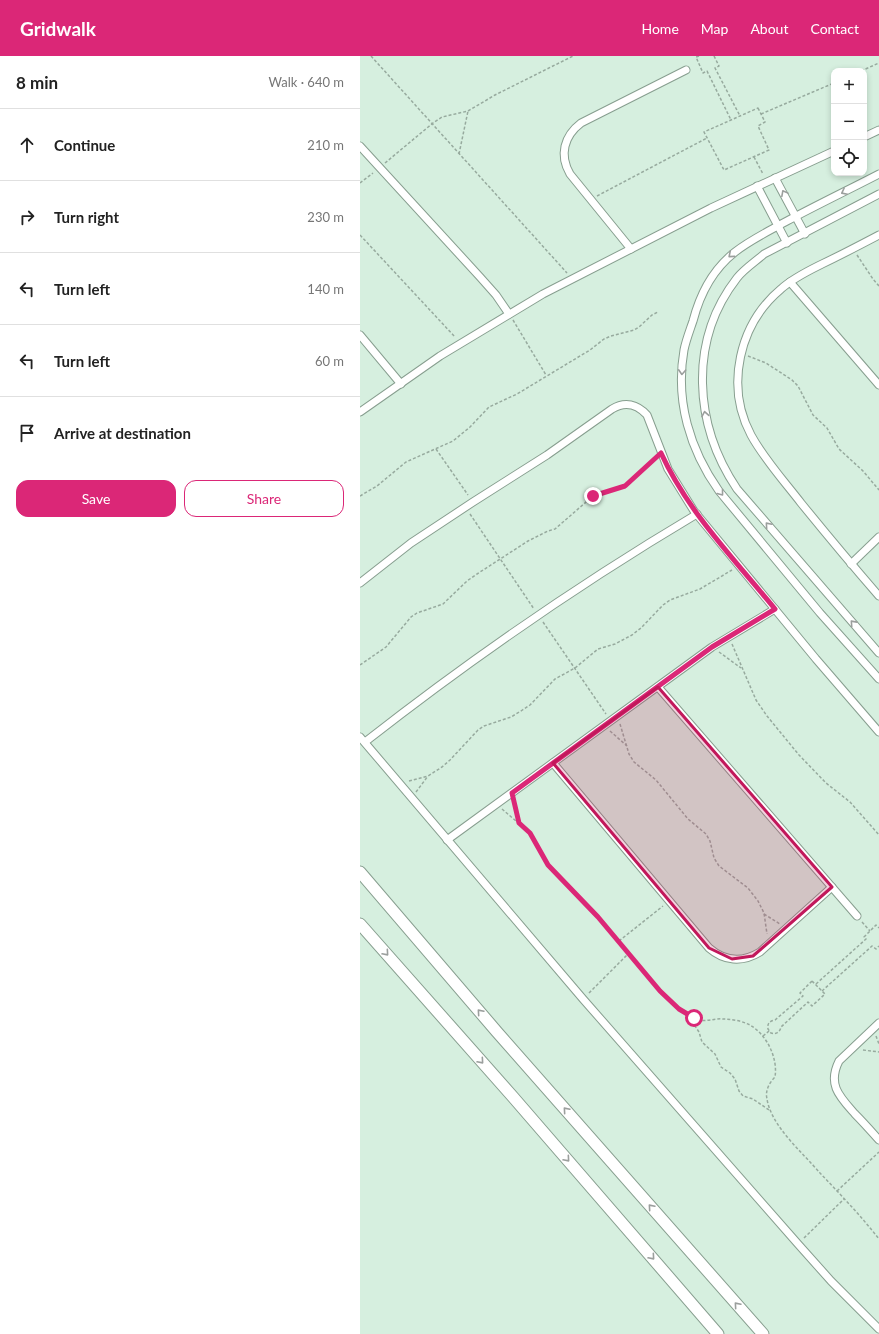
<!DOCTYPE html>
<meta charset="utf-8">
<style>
:root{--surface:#fff;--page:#f6f6f6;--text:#222;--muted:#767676;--line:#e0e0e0;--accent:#db2777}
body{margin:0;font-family:Lato,sans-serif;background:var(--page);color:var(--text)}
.controls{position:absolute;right:12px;top:12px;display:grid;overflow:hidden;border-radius:8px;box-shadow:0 2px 6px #0003}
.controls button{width:36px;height:36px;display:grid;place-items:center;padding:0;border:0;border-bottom:1px solid var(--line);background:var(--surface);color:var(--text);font:20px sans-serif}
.stop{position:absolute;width:12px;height:12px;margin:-9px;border:3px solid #db2777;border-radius:50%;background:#fff}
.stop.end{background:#db2777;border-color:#fff;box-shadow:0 1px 4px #0008}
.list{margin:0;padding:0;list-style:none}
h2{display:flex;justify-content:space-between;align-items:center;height:52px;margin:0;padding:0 16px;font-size:17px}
h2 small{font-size:13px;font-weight:400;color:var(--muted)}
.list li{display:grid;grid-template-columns:26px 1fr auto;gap:12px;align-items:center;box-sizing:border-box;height:72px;padding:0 16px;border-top:1px solid var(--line)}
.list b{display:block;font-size:15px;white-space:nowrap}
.list em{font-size:13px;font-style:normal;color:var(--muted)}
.actions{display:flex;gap:8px;padding:12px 16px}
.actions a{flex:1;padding:9px 0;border:1px solid var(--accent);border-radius:12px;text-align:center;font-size:14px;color:var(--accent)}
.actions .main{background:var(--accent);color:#fff}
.icon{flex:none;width:22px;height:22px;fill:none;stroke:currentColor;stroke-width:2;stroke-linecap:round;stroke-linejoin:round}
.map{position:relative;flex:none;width:519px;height:1278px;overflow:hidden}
header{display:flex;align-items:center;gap:24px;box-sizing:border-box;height:56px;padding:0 20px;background:var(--accent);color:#fff}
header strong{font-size:19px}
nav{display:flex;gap:22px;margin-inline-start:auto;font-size:14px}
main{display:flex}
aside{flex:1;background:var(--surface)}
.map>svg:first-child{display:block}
</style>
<header>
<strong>Gridwalk</strong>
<nav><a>Home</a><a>Map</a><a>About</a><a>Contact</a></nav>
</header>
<main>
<aside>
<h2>8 min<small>Walk · 640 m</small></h2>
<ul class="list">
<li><svg class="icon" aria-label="ahead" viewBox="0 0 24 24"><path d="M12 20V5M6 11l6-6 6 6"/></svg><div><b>Continue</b></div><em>210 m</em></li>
<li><svg class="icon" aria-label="right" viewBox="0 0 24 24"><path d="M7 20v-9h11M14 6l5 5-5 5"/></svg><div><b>Turn right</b></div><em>230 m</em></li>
<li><svg class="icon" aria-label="left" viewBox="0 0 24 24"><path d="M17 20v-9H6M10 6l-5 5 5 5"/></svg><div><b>Turn left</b></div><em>140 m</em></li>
<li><svg class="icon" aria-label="left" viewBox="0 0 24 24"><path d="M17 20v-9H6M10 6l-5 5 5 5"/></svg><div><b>Turn left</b></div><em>60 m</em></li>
<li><svg class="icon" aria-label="arrive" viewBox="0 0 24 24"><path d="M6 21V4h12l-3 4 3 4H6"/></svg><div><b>Arrive at destination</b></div></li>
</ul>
<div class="actions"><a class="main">Save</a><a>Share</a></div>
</aside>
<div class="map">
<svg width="519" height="1278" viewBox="0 0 519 1278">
<rect width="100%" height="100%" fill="#d6efdf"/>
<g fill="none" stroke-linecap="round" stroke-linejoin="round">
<g stroke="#879e8f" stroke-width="9">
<g id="minor">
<path d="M504,81L519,74"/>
<path d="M0,90L120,221L136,239L149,258"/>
<path d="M519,118C488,134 457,149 427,165C409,175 390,184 375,196C352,214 340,238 333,265C330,274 326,284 324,294C315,345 330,394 359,435L460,557L519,623"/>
<path d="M415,122L445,178"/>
<path d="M397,130L427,187"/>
<path d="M519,138L404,198C395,206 384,213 377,222C328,285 334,369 377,433L519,597"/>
<path d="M519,179C500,189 481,199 462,208C448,215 433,222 421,233C379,268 365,330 391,379C404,403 424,425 441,447C467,479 492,509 519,540"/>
<path d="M271,193L210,118C199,99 204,80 221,67L326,14"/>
<path d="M430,226L519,329"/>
<path d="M0,279L41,328"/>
<path d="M0,356L80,300L183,238L351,152L474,95"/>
<path d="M491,508L519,481"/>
<path d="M0,527L51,487L113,446L187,399L252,353C265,345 277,348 287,359L308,413L334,455L456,603L519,676"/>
<path d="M298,631L497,860"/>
<path d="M0,681L223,943L438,1188L471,1225L519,1273"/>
<path d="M5,686C111,603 221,527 337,458"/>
<path d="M193,707L349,892C364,905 382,907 400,896L472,831"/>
<path d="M87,784L352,591L415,553"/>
<path d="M519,967L479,1005C467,1029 480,1041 495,1058C503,1066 511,1075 519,1084"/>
</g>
</g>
<g stroke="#879e8f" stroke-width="13">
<g id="secondary">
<path d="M0,816L137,976L403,1278"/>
<path d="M0,868L153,1041L358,1278"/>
</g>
</g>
<g stroke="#97aa9e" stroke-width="1.5" stroke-dasharray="3 2" stroke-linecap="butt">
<path d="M11,0L207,217"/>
<path d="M339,0L336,1L343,17L347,15L371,64"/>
<path d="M354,0L359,10L355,12L380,60"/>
<path d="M501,15L519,7"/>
<path d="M398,52L405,66L398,70L409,94L364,114L344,76Z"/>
<path d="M401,58L474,27"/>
<path d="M99,98L108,55"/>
<path d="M394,101L403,118"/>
<path d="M25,107L73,67L82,61L108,55L135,39L213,0"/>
<path d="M0,127L13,117"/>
<path d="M237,140L347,82"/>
<path d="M0,179L95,281"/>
<path d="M497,199L513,223L519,230"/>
<path d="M153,264L186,319"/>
<path d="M388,300L406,307L432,324L438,330L453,359L467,372L479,393L503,415L519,434"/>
<path d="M76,393L108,439"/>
<path d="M0,440L17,430L46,406L93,385L110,371L129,351L157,338L230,294L244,283L251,280L274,274L279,271L292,259L298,256"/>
<path d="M110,458L174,553"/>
<path d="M183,566L246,658"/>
<path d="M372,588L396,644L407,660L439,699L466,727L490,746L519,779"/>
<path d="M359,596L381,612"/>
<path d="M0,609L26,591L51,561L57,557L83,548L107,525L117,518L168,485L188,475L195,473L233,440L265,430L295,403"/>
<path d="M260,668L269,698L274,706L296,724L328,763L346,778L350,785L354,802L359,810L388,832L398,845L404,857L407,878"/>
<path d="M250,675L267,690"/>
<path d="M49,725L68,720L82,711L90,704L118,674L124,670L151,661L161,655L170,649L195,623L215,612L238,593L255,588L272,579L281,572L303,549L310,544L340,533L372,514"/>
<path d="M56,736L68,720"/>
<path d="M154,745L159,767"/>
<path d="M142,753L170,777L188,809L238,861L300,935C311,946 324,961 339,964C347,966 355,962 363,963C372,963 382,965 390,969C407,979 418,1002 415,1021C409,1027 405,1035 407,1043C411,1070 443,1097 460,1117C480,1138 501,1160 519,1183"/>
<path d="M404,858L420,868"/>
<path d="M502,866L510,875"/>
<path d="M259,885L303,850"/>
<path d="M452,925L465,938L452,950L448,946L421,971C420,976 416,979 411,977L408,973C407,967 410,965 415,964L443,940L440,937Z"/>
<path d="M456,928L506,883L504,881L516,869L519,872"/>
<path d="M462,935L512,890L516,893L519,890"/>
<path d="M229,937L269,897"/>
<path d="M329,961L339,976L342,986L355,998L361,1011L370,1017L375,1023L379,1035L383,1040L393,1043L409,1054"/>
<path d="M403,980L409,975"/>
<path d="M516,980L519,988"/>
<path d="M503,994L519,996"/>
<path d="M477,1135L519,1096"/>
<path d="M444,1182L484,1143"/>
</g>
<use href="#minor" stroke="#fff" stroke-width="7"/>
<use href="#secondary" stroke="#fff" stroke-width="11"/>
</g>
<defs><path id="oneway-chevron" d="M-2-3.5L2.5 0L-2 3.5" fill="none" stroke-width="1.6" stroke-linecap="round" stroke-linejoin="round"/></defs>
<g stroke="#9b9f9d">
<use href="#oneway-chevron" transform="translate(484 136) rotate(153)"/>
<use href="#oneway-chevron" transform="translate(424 137) rotate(-118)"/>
<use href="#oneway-chevron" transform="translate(371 199) rotate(139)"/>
<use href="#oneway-chevron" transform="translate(322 316) rotate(93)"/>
<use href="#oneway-chevron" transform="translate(345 358) rotate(-100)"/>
<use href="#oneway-chevron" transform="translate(361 437) rotate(52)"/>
<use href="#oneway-chevron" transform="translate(408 469) rotate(-131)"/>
<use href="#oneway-chevron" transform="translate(493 567) rotate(-132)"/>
<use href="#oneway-chevron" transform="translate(26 897) rotate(49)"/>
<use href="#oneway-chevron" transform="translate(120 956) rotate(-131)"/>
<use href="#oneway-chevron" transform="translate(121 1005) rotate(49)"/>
<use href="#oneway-chevron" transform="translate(206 1054) rotate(-131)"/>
<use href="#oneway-chevron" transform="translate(207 1103) rotate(49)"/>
<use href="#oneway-chevron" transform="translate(291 1151) rotate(-131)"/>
<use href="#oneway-chevron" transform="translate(292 1201) rotate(49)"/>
<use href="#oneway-chevron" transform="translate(377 1249) rotate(-131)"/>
</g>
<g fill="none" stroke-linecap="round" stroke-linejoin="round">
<path stroke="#db2777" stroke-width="5" d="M233,440L265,430L301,397C328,456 374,503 415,553L352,591L152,737L159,767L170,777L188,809L238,861L300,935L319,953L334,962"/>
</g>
<path fill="#c2185b" fill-opacity="0.2" stroke="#c2185b" stroke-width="3" stroke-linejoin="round" d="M298,631L472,831L393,900L372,903L349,892L193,707Z"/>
</svg>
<div class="controls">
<button>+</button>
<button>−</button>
<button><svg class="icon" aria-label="locate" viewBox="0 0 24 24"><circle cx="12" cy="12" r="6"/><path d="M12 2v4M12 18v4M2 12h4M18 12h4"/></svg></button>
</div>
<div class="stop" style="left:334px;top:962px"></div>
<div class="stop end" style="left:233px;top:440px"></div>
</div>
</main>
